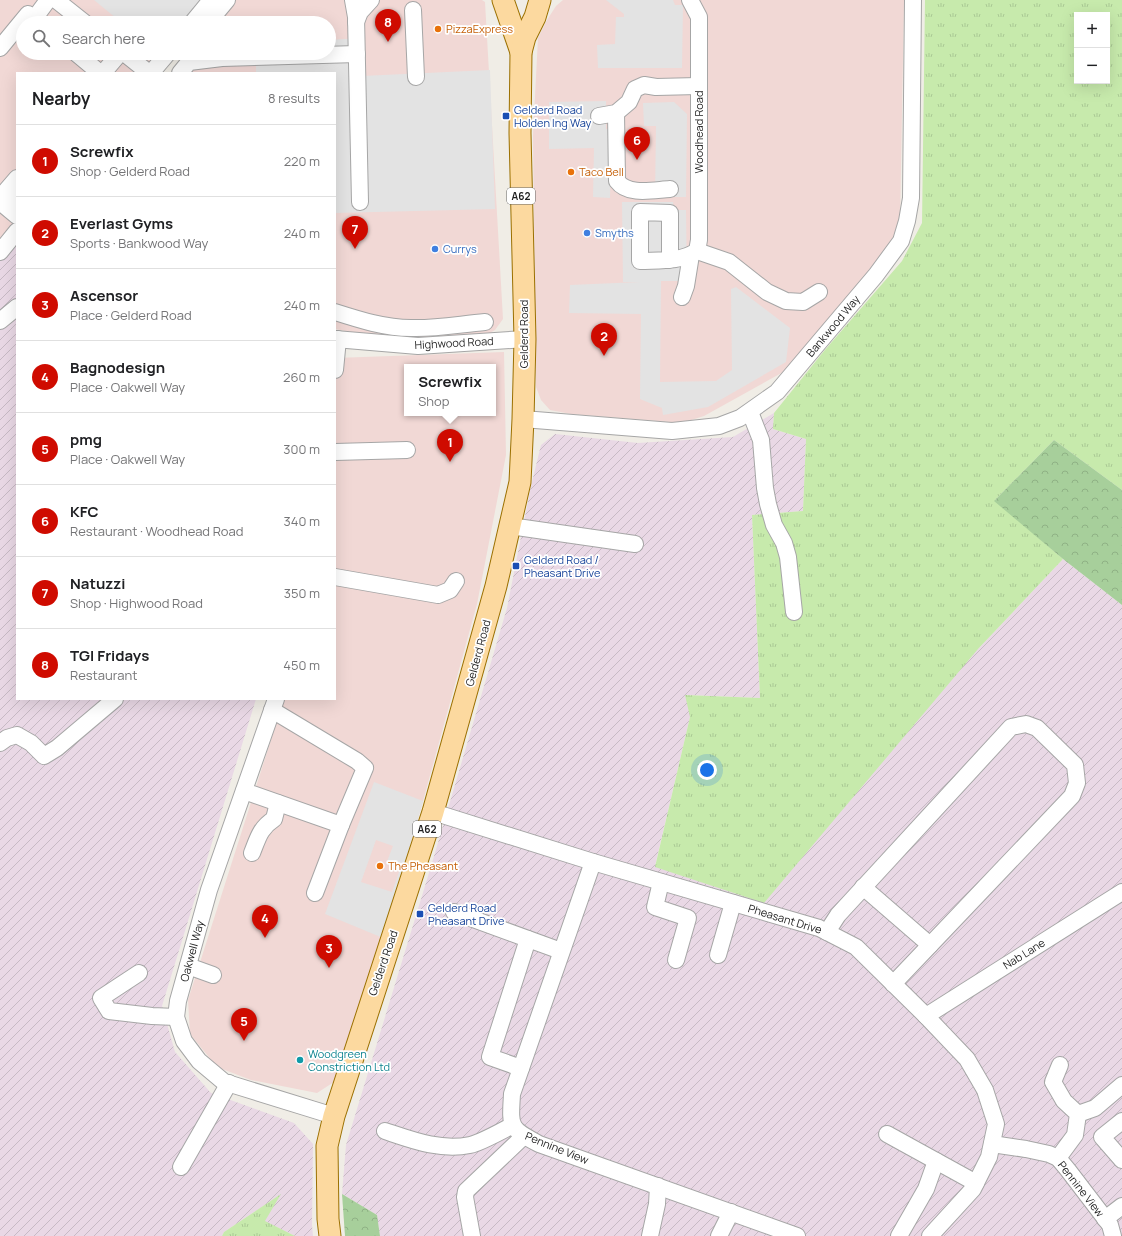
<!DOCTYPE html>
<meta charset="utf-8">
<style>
:root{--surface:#fff;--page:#f6f6f6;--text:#202124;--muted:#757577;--line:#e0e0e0;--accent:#cf0b00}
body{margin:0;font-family:Manrope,sans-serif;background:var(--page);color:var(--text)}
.controls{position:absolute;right:12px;top:12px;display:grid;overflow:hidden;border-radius:0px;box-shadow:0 4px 16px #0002}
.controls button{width:36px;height:36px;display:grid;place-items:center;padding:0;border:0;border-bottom:1px solid var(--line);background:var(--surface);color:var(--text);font:20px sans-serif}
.you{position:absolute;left:707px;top:770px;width:14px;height:14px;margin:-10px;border:3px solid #fff;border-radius:50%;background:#1a73e8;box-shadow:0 0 0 6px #1a73e833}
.badge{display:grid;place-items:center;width:26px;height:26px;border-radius:50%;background:var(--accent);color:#fff;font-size:13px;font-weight:700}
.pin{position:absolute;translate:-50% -33px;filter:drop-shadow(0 1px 2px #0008)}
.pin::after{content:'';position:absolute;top:21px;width:14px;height:12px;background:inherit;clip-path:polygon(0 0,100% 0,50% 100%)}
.popup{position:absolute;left:404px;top:364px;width:92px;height:52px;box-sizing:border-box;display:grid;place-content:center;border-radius:0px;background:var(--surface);filter:drop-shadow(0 1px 3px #0005);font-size:13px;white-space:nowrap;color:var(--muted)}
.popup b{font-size:15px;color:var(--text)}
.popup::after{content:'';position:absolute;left:50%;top:100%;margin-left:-8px;border:8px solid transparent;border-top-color:var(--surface)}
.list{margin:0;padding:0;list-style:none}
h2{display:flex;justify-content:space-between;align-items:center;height:52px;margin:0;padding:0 16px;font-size:17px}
h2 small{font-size:13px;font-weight:400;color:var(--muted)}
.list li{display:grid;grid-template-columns:26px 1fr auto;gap:12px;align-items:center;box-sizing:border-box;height:72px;padding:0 16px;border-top:1px solid var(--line)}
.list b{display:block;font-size:15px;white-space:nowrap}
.list p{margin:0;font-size:13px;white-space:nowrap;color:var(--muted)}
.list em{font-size:13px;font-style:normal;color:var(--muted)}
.icon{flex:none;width:22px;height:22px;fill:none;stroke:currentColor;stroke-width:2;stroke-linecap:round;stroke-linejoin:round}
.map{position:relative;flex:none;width:1122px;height:1236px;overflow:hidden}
.search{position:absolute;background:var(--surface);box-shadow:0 4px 16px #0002;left:16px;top:16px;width:320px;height:44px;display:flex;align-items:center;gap:10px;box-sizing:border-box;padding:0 14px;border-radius:22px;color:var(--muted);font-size:15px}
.panel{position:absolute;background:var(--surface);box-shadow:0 4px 16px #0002;left:16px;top:72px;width:320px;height:628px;border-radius:0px}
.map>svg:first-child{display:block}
</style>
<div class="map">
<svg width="1122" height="1236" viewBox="0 0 1122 1236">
<defs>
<pattern id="industrial-furrows" width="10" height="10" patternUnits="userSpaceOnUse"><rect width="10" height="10" fill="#e9d8e5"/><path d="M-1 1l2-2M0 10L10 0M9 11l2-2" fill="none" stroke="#c7b9c4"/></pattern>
<pattern id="grass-tufts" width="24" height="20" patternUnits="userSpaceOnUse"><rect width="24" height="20" fill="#c7eaac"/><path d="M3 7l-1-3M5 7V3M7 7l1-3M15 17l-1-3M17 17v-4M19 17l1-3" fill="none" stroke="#aac894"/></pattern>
<pattern id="forest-crowns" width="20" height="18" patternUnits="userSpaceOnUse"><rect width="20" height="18" fill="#a7cf9b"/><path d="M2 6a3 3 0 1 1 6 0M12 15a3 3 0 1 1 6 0" fill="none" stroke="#8fb185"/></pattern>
</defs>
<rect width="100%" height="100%" fill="#f0ede6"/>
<g fill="#f1d8d5" fill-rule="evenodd">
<path d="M0,0H202L184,23H23V53H159L142,73H17V223L0,244Z"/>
<path d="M232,0H482L485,2L503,319L495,330L488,334L406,340L374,337L335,329V73H183L198,53H329V23H216Z"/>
<path d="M563,0H904L900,222L890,245L785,371L704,416L682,423L571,414L550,410L541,400L536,387L533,135L538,38L547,20L556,6Z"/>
<path d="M504,352L506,455L477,604L423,801L381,944L337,1080L317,1093L251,1080L217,1067L190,1034L188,1000L284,699H335V358ZM407,367H493V413H407Z"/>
</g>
<g fill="url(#industrial-furrows)">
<path d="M17,222V699H256L162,1006L175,1052L211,1093L294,1123L313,1144L312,1225L313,1236H295L264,1221L280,1195L224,1232L222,1236H0V243Z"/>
<path d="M774,413L773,429L806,439L803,511L752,515L760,698L686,695L690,717L655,866L978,649L1063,559L1122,605V1236H380L377,1215L342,1194L346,1145L432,863L507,608L531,486L541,445L555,434L638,443L733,437Z"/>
</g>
<g fill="url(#grass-tufts)" fill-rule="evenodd">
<path d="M925,0H1122V490L1054,440L995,500L1063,559L978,649L764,903L655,867L690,717L685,695L760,698L752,515L803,511L806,439L773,429L774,413L824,351L902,261L922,223ZM1077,15H1107V81H1077Z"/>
<path d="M281,1194L265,1221L295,1236H222L224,1232Z"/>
</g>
<g fill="url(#forest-crowns)">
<path d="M1054,440L1122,490V605L1063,559L994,501Z"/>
<path d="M342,1194L377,1215L380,1236H345Z"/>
</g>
<g fill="#e3e3e3" fill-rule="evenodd">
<path d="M94,0H201L182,23H122Z"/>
<path d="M606,0H673L675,5H683L682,68H598L597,45L615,44L616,17H624V14Z"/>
<path d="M361,38L362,76L490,70L495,209L335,213V73H256V53H329V40Z"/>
<path d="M606,101V129L612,130L610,198L593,197L594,148L549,149V102Z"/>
<path d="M674,102L687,114L686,197H655L656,126H644L643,103Z"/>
<path d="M622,202H673L674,210H686L687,281H661L660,382L716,381L732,370L731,289L736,287L790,328L786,362L708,407L663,415L662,408L640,399L641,314L569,313L570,285L640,282H623Z"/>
<path d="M374,782L423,801L383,938L325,914ZM376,840L393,846L386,864L400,869L392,892L361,882Z"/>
</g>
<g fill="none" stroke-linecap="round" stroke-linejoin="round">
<g stroke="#a6a6a6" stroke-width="18">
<g id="minor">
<path d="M56,0L85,23"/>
<path d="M353,0L356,17L360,202"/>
<path d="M413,10L416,77"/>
<path d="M34,19L48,0"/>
<path d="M356,22L360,12L371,0"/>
<path d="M192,23L211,0"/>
<path d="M208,23L227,0"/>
<path d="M0,48L28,14L39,23"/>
<path d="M76,53L100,73"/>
<path d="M124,53L149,73"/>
<path d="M103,73L120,53"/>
<path d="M151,73L168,53"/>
<path d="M180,73L189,62L222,58L357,54"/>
<path d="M616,113L617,181C628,196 653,190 670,189"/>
<path d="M599,116L616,113L629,102L635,89L644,85L656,87L698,86"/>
<path d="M17,178L5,192L17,202"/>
<path d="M0,202L17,216"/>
<path d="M697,251L729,262L767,292L786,301L803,302L819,292"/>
<path d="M0,252L17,231"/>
<path d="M670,260V213L640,212V261C660,260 680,262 697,251L699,240V17L690,0"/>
<path d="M682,297L686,286L691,255"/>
<path d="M335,312C360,320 385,328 411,328C435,329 461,324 485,322"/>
<path d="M0,321L17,307"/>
<path d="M335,339L418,346L525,339"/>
<path d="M335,370L338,339"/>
<path d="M750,412L761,440L765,488L768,504L774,525L784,543L788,557L794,612"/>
<path d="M523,419L672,431L719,426L740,418L777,392L876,275L901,241L907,221L911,198L913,0"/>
<path d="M335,452L407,450"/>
<path d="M510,526L635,544"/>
<path d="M335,577L438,595L450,590L456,581"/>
<path d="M276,699L209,890L178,1001L176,1017L184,1041L199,1061L224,1082L334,1116"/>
<path d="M272,710L357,761L365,768L341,825L315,893"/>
<path d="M0,743L7,738L17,735L31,743L44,756L57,748L115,699"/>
<path d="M244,791L341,825"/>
<path d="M433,812L593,862L819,928L856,947L926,1016L967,1059L985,1090L996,1124L989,1157L973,1189L930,1236"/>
<path d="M252,853C258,838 260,828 274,819L278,803"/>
<path d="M593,862L512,1094C510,1128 509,1128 539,1144L797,1236"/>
<path d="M661,882L655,907L688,918L676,960"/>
<path d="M863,887L930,945"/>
<path d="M454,912L561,951"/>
<path d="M827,932L838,915L1011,727L1026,724L1037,728L1075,765L1077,783L1072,796L893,984"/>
<path d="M718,955L733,903"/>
<path d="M188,966L213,975"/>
<path d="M139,973L101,998L109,1011L152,1016L176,1017"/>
<path d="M926,1016L1122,892"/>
<path d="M521,1068L490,1057L528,939"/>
<path d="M1078,1114L1095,1108L1122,1085"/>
<path d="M1122,1121L1102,1137L1122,1160"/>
<path d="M385,1131C412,1140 440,1151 470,1145C480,1143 502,1131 513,1125"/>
<path d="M887,1134L976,1183"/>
<path d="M992,1144L1026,1149L1049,1154L1058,1158L1068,1170L1110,1225L1113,1236"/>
<path d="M1058,1158L1075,1135L1078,1114L1064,1101L1053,1082L1060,1065"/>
<path d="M181,1167L229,1083"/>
<path d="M1105,1219L1122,1206"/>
<path d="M472,1236L465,1197L466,1191L524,1136"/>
<path d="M650,1236L657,1204L658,1186"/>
<path d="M719,1236L731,1212"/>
<path d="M899,1236L926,1189L936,1161"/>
</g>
</g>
<g stroke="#9b7000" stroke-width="23">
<g id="major">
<path d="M503,0L521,52"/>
<path d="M330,1236L328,1219L327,1146L334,1116L433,812L496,586L520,482L523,419L525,339L520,133L521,52L525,37L535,17L540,0"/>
</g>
</g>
<use href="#minor" stroke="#fff" stroke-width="16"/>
<use href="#major" stroke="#fcd99f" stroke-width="21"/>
</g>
<g fill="#e8710a" stroke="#fff" stroke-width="1.5">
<circle cx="438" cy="29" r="4"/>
<circle cx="571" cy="172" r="4"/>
<circle cx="380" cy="866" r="4"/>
</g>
<g fill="#1a4fb4" stroke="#fff" stroke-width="1.5">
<rect x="502" y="112" width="8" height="8" rx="2"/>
<rect x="512" y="562" width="8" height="8" rx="2"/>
<rect x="416" y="910" width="8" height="8" rx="2"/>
</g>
<g fill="#3f7fe0" stroke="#fff" stroke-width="1.5">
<circle cx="587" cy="233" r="4"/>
<circle cx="435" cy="249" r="4"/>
</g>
<circle fill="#0f9aa8" stroke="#fff" stroke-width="1.5" cx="300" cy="1060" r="4"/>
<g text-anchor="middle" stroke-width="3.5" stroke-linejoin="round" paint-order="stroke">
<g fill="#fff" stroke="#626262" stroke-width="1">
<rect x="507" y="188" width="28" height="16" rx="3"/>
<rect x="413" y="821" width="28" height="16" rx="3"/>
</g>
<g font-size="10" font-weight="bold" fill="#1f1f1f">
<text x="521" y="200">A62</text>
<text x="427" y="833">A62</text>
</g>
<g font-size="11" fill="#c56008" stroke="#fff" text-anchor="start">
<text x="446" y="33">PizzaExpress</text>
<text x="579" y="176">Taco Bell</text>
<text x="388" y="870">The Pheasant</text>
</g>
<g font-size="11" fill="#164399" stroke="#fff" text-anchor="start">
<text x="514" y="114">Gelderd Road<tspan x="514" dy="13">Holden Ing Way</tspan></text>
<text x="524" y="564">Gelderd Road /<tspan x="524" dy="13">Pheasant Drive</tspan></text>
<text x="428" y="912">Gelderd Road<tspan x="428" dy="13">Pheasant Drive</tspan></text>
</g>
<g font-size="11" fill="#1f1f1f" stroke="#fff">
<text transform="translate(699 132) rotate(-90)" y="4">Woodhead Road</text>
<text transform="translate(833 326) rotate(-50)" y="4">Bankwood Way</text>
<text transform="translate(524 334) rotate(-90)" y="4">Gelderd Road</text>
<text transform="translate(454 343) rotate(-3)" y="4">Highwood Road</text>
<text transform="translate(478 653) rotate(-75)" y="4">Gelderd Road</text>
<text transform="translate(785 919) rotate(17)" y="4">Pheasant Drive</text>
<text transform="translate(192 951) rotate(-75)" y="4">Oakwell Way</text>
<text transform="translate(1024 954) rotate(-32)" y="4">Nab Lane</text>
<text transform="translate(383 963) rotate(-71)" y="4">Gelderd Road</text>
<text transform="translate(557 1148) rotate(22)" y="4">Pennine View</text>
<text transform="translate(1081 1189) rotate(52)" y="4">Pennine View</text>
</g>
<g font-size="11" fill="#366cbe" stroke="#fff" text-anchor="start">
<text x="595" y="237">Smyths</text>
<text x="443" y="253">Currys</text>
</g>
<g font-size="11" fill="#0d838f" stroke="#fff" text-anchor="start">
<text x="308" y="1058">Woodgreen<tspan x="308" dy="13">Constriction Ltd</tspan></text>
</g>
</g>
</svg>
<div class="controls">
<button>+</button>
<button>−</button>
</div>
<div class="you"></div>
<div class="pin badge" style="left:450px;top:462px">1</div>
<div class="popup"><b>Screwfix</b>Shop</div>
<div class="pin badge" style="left:604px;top:356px">2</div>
<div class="pin badge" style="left:329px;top:968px">3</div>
<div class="pin badge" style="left:265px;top:938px">4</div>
<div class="pin badge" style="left:244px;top:1041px">5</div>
<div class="pin badge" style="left:637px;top:160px">6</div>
<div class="pin badge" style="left:355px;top:249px">7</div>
<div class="pin badge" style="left:388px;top:42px">8</div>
<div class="search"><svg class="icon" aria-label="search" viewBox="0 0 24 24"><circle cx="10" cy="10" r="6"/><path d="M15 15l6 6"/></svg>Search here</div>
<section class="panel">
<h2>Nearby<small>8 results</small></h2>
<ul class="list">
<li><span class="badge">1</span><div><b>Screwfix</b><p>Shop · Gelderd Road</p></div><em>220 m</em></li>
<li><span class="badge">2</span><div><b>Everlast Gyms</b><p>Sports · Bankwood Way</p></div><em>240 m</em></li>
<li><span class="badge">3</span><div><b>Ascensor</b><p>Place · Gelderd Road</p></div><em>240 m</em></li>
<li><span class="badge">4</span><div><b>Bagnodesign</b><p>Place · Oakwell Way</p></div><em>260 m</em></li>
<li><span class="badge">5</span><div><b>pmg</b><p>Place · Oakwell Way</p></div><em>300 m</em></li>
<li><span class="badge">6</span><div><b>KFC</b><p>Restaurant · Woodhead Road</p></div><em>340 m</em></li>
<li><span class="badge">7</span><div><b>Natuzzi</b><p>Shop · Highwood Road</p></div><em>350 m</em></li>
<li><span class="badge">8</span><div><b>TGI Fridays</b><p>Restaurant</p></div><em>450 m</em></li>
</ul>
</section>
</div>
